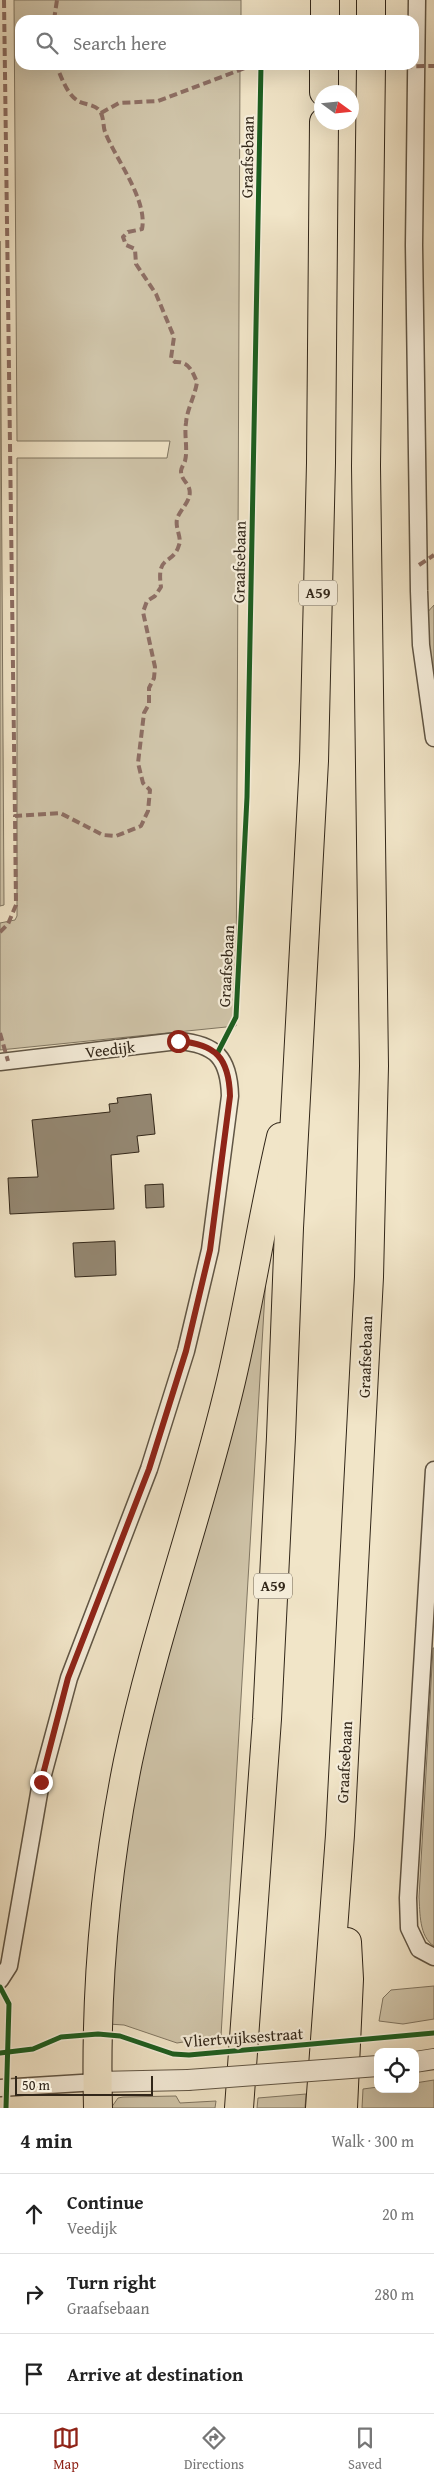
<!DOCTYPE html>
<meta charset="utf-8">
<style>
:root{--surface:#fff;--page:#f2f2f2;--text:#222;--muted:#767676;--line:#e0e0e0;--accent:#8f2418}
body{margin:0;font-family:"Gentium Book Plus",serif;background:var(--page);color:var(--text)}
.controls{position:absolute;right:15px;bottom:15px;display:grid;overflow:hidden;border-radius:10px;box-shadow:0 5px 20px #0002}
.controls button{width:45px;height:45px;display:grid;place-items:center;padding:0;border:0;border-bottom:1px solid var(--line);background:var(--surface);color:var(--text);font:25px sans-serif}
.compass{position:absolute;left:314px;top:85px;width:45px;height:45px;border-radius:50%;background:var(--surface);box-shadow:0 5px 20px #0002;rotate:105deg}
.scale{position:absolute;left:15px;bottom:12px;width:138px;box-sizing:border-box;padding-left:5px;border:2px solid #312619;border-top:0;font-size:14px;line-height:18px;white-space:nowrap;color:#312619;-webkit-text-stroke:4px #f6eedb;paint-order:stroke}
.stop{position:absolute;width:15px;height:15px;margin:-11px;border:4px solid #8f2418;border-radius:50%;background:#fff}
.stop.end{background:#8f2418;border-color:#fff;box-shadow:0 1px 5px #0008}
.list{margin:0;padding:0;list-style:none}
h2{display:flex;justify-content:space-between;align-items:center;height:65px;margin:0;padding:0 20px;font-size:21px}
h2 small{font-size:16px;font-weight:400;color:var(--muted)}
.list li{display:grid;grid-template-columns:32px 1fr auto;gap:15px;align-items:center;box-sizing:border-box;height:80px;padding:0 20px;border-top:1px solid var(--line)}
.list b{display:block;font-size:19px;white-space:nowrap}
.list p{margin:0;font-size:16px;white-space:nowrap;color:var(--muted)}
.list em{font-size:16px;font-style:normal;color:var(--muted)}
.icon{flex:none;width:28px;height:28px;fill:none;stroke:currentColor;stroke-width:2;stroke-linecap:round;stroke-linejoin:round}
.map{position:relative;flex:none;width:434px;height:2108px;overflow:hidden}
.search{position:absolute;background:var(--surface);box-shadow:0 5px 20px #0002;left:15px;right:15px;top:15px;height:55px;display:flex;align-items:center;gap:12px;box-sizing:border-box;padding:0 18px;border-radius:15px;color:var(--muted);font-size:19px}
.sheet{height:305px;background:var(--surface)}
nav{display:flex;justify-content:space-around;align-items:center;box-sizing:border-box;height:70px;border-top:1px solid var(--line);background:var(--surface);font-size:14px;color:var(--muted)}
nav a{display:grid;justify-items:center;gap:2px}
nav .on{color:var(--accent)}
.map>svg:first-child{display:block}
</style>
<div class="map">
<svg width="434" height="2108" viewBox="0 0 434 2108">
<rect width="100%" height="100%" fill="#f1e5c8"/>
<filter id="stains"><feTurbulence type="fractalNoise" baseFrequency=".004" numOctaves="4"/><feColorMatrix values="0 0 0 0 .2 0 0 0 0 .09 0 0 0 0 .02 0 0 0 .5 -.17"/></filter>
<radialGradient id="worn" r=".72"><stop offset=".6" stop-color="#630" stop-opacity="0"/><stop offset="1" stop-color="#630" stop-opacity=".3"/></radialGradient>
<g fill="#d0c5aa" stroke="#807662">
<path d="M14,0H241V20H20V65H240L236,1026L0,1050V923L15,920L17,916V458H167L170,441H17Z"/>
<path d="M0,241L4,905L0,906Z"/>
<path d="M434,605V698L425,615Z"/>
<path d="M267,1259L221,2036L177,2043L124,2025L108,2024L118,1898L140,1763Z"/>
<path d="M433,1648H434V1946C419,1937 420,1912 419,1897Z"/>
<path d="M434,1986V2019L403,2024L379,2021L383,1998L391,1990Z"/>
<path d="M434,2080V2108H362L363,2089L378,2087V2089H415V2083Z"/>
<path d="M306,2094L305,2108H257L258,2098Z"/>
<path d="M176,2096L180,2103L216,2101L215,2108H111L118,2098L123,2097Z"/>
</g>
<g fill="#958974" stroke="#312619">
<path d="M151,1094L155,1134L137,1136L139,1152L111,1155L114,1209L10,1214L8,1178L38,1177L32,1120L110,1112L109,1104L118,1103L117,1098Z"/>
<path d="M163,1184L164,1207L146,1208L145,1185Z"/>
<path d="M115,1241L116,1275L75,1277L73,1243Z"/>
</g>
<g fill="none" stroke-linecap="round" stroke-linejoin="round">
<g stroke="#615645" stroke-width="19">
<g id="minor">
<path d="M417,0L414,245L419,591L421,645L434,738"/>
<path d="M0,1062L178,1041C216,1044 229,1058 230,1096L210,1250L186,1351L149,1469L69,1678L41,1782L9,1966L0,1980"/>
<path d="M434,1470L408,1898L409,1928L419,1949L434,1957"/>
<path d="M0,2088L97,2082"/>
</g>
</g>
<g stroke="#615645" stroke-width="22">
<g id="tertiary">
<path d="M415,2062L434,2059"/>
<path d="M97,2082L188,2080"/>
</g>
</g>
<g stroke="#312619" stroke-width="30">
<g id="motorway">
<path d="M325,20V0"/>
<path d="M371,20V0"/>
<path d="M324,92V65"/>
<path d="M98,2108C95,1992 105,1875 128,1761C155,1633 201,1509 231,1381C250,1300 262,1218 281,1137"/>
<path d="M239,2108L267,1719L281,1437L289,1228L314,761L321,463L324,122"/>
<path d="M320,2108L340,1835L369,1277L374,1066L366,466L371,65"/>
<path d="M343,2108L349,1979L347,1942"/>
</g>
</g>
<use href="#minor" stroke="#f6eedb" stroke-width="16"/>
<use href="#tertiary" stroke="#f6eedb" stroke-width="20"/>
<use href="#motorway" stroke="#f1e5c8" stroke-width="28"/>
<g stroke="#615645" stroke-width="22" stroke-linecap="butt">
<path id="tertiary-bridge" d="M188,2080L378,2066"/>
</g>
<use href="#tertiary-bridge" stroke="#f6eedb" stroke-width="20"/>
<g stroke="#8d6e63" stroke-width="4" stroke-dasharray="8 4" stroke-linecap="butt">
<path d="M4,0L15,816"/>
<path d="M54,20L57,0"/>
<path d="M101,113L119,103L158,101L245,68L434,66"/>
<path d="M419,565L434,555"/>
<path d="M0,932L8,924L16,905L15,816L60,813L103,835L116,836L141,826L148,811L150,790L143,783L138,763L144,713L149,704V688L154,678L155,667L143,612L147,601L155,596L161,587C156,553 173,566 179,545C182,537 175,529 177,519C180,509 193,500 189,488C187,482 181,479 181,471C181,468 184,464 185,461C188,449 184,435 186,423C187,409 195,396 197,382C192,371 189,361 175,362L171,358L174,337L156,294L136,264L135,249L126,245L123,237L128,232L142,229C148,200 115,158 105,132C103,127 104,119 101,113C97,104 85,105 78,101C66,93 62,78 56,65"/>
<path d="M0,1033L8,1061"/>
</g>
<g stroke="#f6eedb" stroke-width="8">
<g id="cycleway">
<path d="M217,1054L236,1017L247,797L261,65"/>
<path d="M0,1987L9,2004L6,2108"/>
<path d="M0,2053L33,2049L61,2037L98,2034L120,2036L173,2054L189,2055L434,2033"/>
</g>
</g>
<use href="#cycleway" stroke="#1b5e20" stroke-width="5"/>
</g>
<g fill="none" stroke-linecap="round" stroke-linejoin="round">
<path stroke="#8f2418" stroke-width="6" d="M41,1782L68,1678L149,1469L186,1351L210,1250L230,1096C229,1058 216,1044 178,1041"/>
</g>
<g text-anchor="middle" stroke-width="4.5" stroke-linejoin="round" paint-order="stroke">
<g fill="#f6eedb" stroke="#6c6253" stroke-width="1">
<rect x="299" y="580.5" width="38" height="25" rx="4"/>
<rect x="254" y="1573.5" width="38" height="25" rx="4"/>
</g>
<g font-size="15" font-weight="bold" fill="#312619">
<text x="318" y="598">A59</text>
<text x="273" y="1591">A59</text>
</g>
<g font-size="16" fill="#312619" stroke="#f6eedb">
<text transform="translate(247 157) rotate(-89)" y="6">Graafsebaan</text>
<text transform="translate(239 562) rotate(-89)" y="6">Graafsebaan</text>
<text transform="translate(226 966) rotate(-87)" y="6">Graafsebaan</text>
<text transform="translate(110 1049) rotate(-7)" y="6">Veedijk</text>
<text transform="translate(365 1357) rotate(-88)" y="6">Graafsebaan</text>
<text transform="translate(344 1762) rotate(-87)" y="6">Graafsebaan</text>
<text transform="translate(243 2037) rotate(-4)" y="6">Vliertwijksestraat</text>
</g>
</g>
<rect width="100%" height="100%" filter="url(#stains)"/>
<rect width="100%" height="100%" fill="url(#worn)"/>
</svg>
<div class="controls">
<button><svg class="icon" aria-label="locate" viewBox="0 0 24 24"><circle cx="12" cy="12" r="6"/><path d="M12 2v4M12 18v4M2 12h4M18 12h4"/></svg></button>
</div>
<svg class="compass" viewBox="-18 -18 36 36"><path d="M0-13l5 13h-10z" fill="#e53935"/><path d="M0 13l5-13h-10z" fill="#767676"/></svg>
<div class="scale">50 m</div>
<div class="stop" style="left:178px;top:1041px"></div>
<div class="stop end" style="left:41px;top:1782px"></div>
<div class="search"><svg class="icon" aria-label="search" viewBox="0 0 24 24"><circle cx="10" cy="10" r="6"/><path d="M15 15l6 6"/></svg>Search here</div>
</div>
<section class="sheet">
<h2>4 min<small>Walk · 300 m</small></h2>
<ul class="list">
<li><svg class="icon" aria-label="ahead" viewBox="0 0 24 24"><path d="M12 20V5M6 11l6-6 6 6"/></svg><div><b>Continue</b><p>Veedijk</p></div><em>20 m</em></li>
<li><svg class="icon" aria-label="right" viewBox="0 0 24 24"><path d="M7 20v-9h11M14 6l5 5-5 5"/></svg><div><b>Turn right</b><p>Graafsebaan</p></div><em>280 m</em></li>
<li><svg class="icon" aria-label="arrive" viewBox="0 0 24 24"><path d="M6 21V4h12l-3 4 3 4H6"/></svg><div><b>Arrive at destination</b></div></li>
</ul>
</section>
<nav>
<a class="on"><svg class="icon" aria-label="map" viewBox="0 0 24 24"><path d="M3 6l6-2 6 2 6-2v14l-6 2-6-2-6 2zM9 4v14M15 6v14"/></svg>Map</a>
<a><svg class="icon" aria-label="directions" viewBox="0 0 24 24"><path d="M12 3l9 9-9 9-9-9zM9 14v-3h6M13 9l2 2-2 2"/></svg>Directions</a>
<a><svg class="icon" aria-label="saved" viewBox="0 0 24 24"><path d="M7 4h10v16l-5-4-5 4z"/></svg>Saved</a>
</nav>
